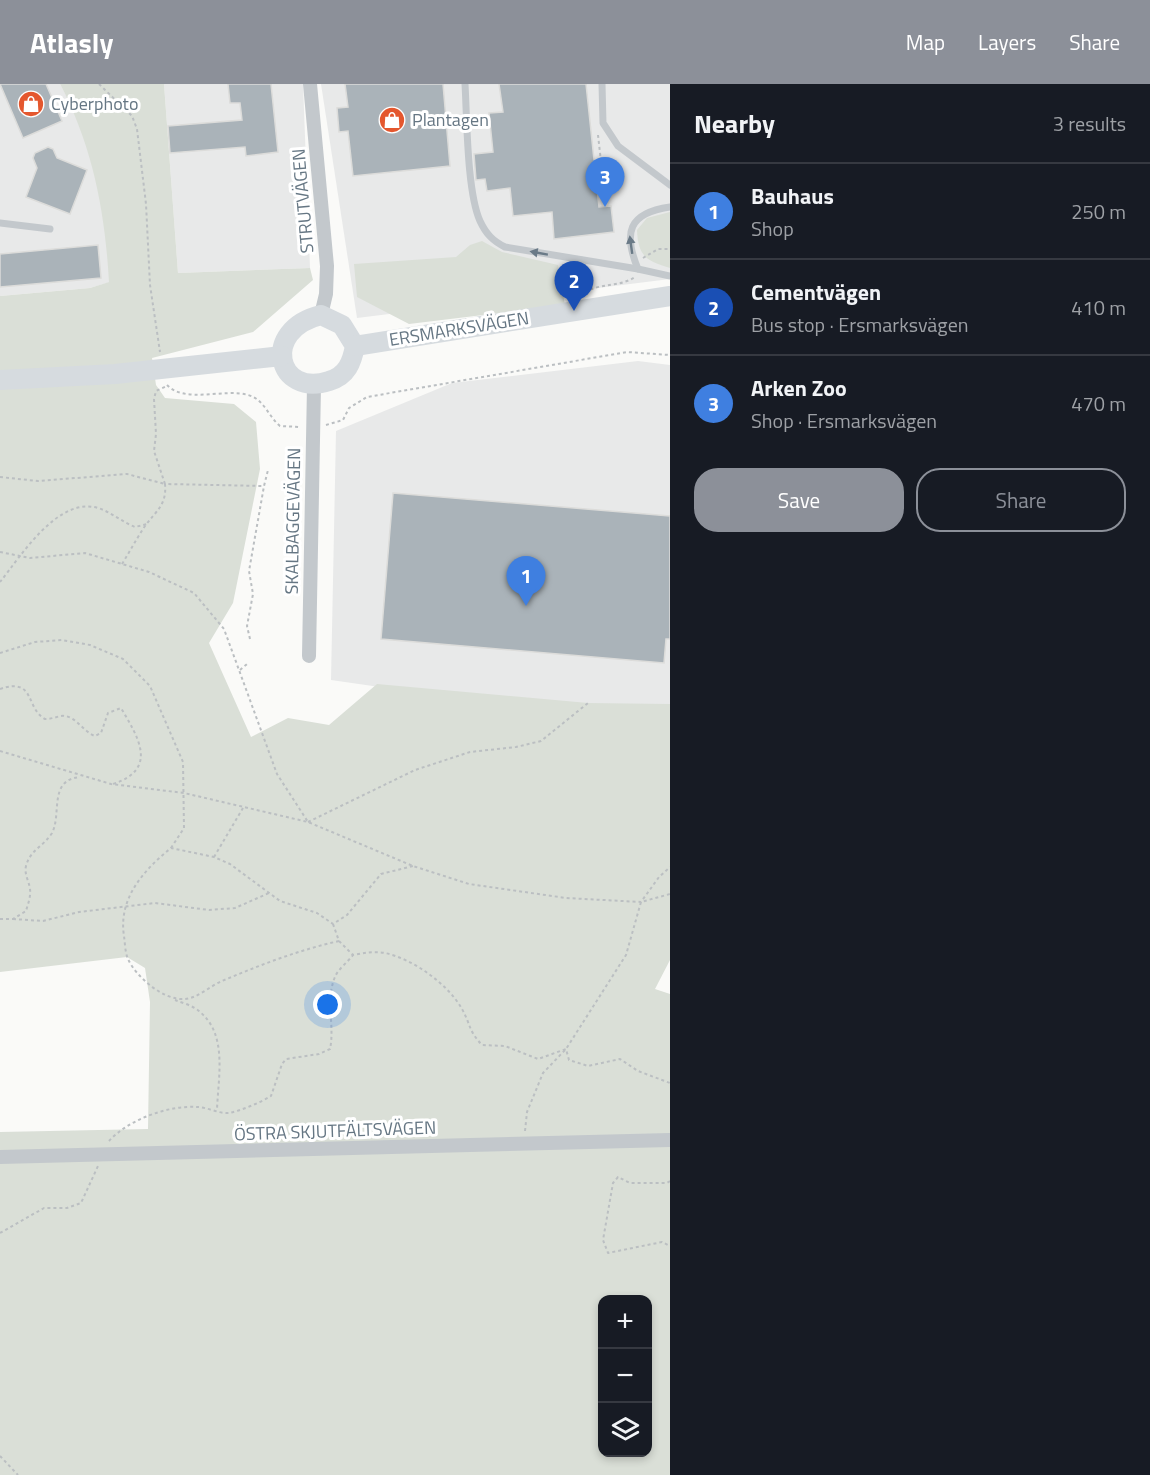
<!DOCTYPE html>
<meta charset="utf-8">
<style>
:root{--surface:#171b24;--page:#242831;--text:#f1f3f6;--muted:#9ea1a6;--line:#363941;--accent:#8c9099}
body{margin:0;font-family:"Titillium Web",sans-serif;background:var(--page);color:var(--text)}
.controls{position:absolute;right:18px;bottom:18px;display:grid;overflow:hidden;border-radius:12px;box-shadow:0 3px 9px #0003}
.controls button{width:54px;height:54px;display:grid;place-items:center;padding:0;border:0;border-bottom:2px solid var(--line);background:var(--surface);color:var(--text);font:30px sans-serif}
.you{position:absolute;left:328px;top:921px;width:21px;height:21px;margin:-15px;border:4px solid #fff;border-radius:50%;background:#1a73e8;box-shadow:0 0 0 9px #1a73e833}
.badge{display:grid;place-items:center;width:39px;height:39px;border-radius:50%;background:var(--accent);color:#fff;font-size:20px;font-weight:700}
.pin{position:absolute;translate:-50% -50px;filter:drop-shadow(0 2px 3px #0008)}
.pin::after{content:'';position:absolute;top:32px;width:21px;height:18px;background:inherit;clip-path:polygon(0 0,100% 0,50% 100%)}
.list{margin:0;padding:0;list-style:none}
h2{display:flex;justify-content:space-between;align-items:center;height:78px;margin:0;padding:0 24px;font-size:26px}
h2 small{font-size:20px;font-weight:400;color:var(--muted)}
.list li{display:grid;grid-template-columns:39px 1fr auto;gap:18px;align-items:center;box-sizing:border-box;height:96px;padding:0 24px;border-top:2px solid var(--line)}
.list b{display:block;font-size:22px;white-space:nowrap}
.list p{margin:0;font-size:20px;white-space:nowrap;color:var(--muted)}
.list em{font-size:20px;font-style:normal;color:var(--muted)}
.actions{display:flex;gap:12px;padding:18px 24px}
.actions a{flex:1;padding:14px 0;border:2px solid var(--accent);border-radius:24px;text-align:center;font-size:21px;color:var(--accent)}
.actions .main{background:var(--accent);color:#fff}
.icon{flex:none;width:33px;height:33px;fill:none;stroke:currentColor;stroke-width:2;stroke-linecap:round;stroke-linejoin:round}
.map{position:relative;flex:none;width:670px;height:1391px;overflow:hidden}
header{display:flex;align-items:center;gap:36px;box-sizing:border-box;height:84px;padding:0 30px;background:var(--accent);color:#fff}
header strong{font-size:28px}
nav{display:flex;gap:33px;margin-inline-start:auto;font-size:21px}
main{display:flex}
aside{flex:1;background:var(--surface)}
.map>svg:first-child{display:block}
</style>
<header>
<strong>Atlasly</strong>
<nav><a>Map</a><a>Layers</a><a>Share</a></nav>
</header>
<main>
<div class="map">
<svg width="670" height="1391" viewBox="0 0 670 1391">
<rect width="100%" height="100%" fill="#fafaf8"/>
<g fill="#e8e9e9">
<path d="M0,0H60L79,36L96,94L106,146L110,198L90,204L0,212Z"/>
<path d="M164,0H303L310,184L178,189Z"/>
<path d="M321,0H670V195L357,234Z"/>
<path d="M638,277L670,281V645L331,596L336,347L452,299Z"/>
</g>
<g fill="#dadfd7" fill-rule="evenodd">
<path d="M60,0H164L178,189L310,184L313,196L253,248L152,274L156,301L165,314L234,320L256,338L260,385L233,519L209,559L251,653L288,634L329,641L377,600L588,619L670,620V876L655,905L670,910V1391H0V1048L148,1045L150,918L145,884L127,873L0,888V212L90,204L109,198C105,128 93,63 60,0ZM602,1216H648V1368H602Z"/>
<path d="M670,128V184C646,177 638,172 637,146L647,134Z"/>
<path d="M482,157L502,168L558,181L565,221L409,240L357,213L354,180L456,173L470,161Z"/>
</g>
<g fill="#aab3b9" stroke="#dcdcda" stroke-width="1.5">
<path d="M0,0H46L62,37L23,54Z"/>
<path d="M228,0H271L278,68L246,72L245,63L170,69L168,42L242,36L240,19H230Z"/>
<path d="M345,0H443L450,82L353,92L348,47L339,48L337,24L348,23Z"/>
<path d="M499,0H586L599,123L611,122L614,148L554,155L552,128L513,132L510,104L487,107L485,95L476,96L474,70L493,68L489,29L503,28Z"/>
<path d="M48,63L53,65L57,74L87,86L70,130L26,113L37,84L33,74L35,69Z"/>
<path d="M98,161L101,194L0,203V170Z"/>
<path d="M393,409L670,432V555H666L664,579L381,555Z"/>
</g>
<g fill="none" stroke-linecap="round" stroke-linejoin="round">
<g stroke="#bbbfc2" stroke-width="2" stroke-dasharray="3 3" stroke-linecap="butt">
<path d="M99,0L132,32L137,45L146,120L150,201L160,268"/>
<path d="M598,51L605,113"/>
<path d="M643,174L658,165H670"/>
<path d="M585,208C601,199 620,203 635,193"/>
<path d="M167,301C185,320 225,304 248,311C264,315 268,332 280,342L300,343"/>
<path d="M326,341L343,336L349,324L367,313L627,268L670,271"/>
<path d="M0,393L38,397L127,390L165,400"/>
<path d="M165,400L154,367L156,350L154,315L156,307L167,302"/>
<path d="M0,468L30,474L85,469L149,488L194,509L224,545L277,690L308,738"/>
<path d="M122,480C130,467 137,454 145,442C156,427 167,421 165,400L264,402L268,386"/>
<path d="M0,498C21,472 58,412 98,424C111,428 122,438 135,443L147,440"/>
<path d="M250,555L247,542L253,510L249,487L264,402"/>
<path d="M0,569L35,558L62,556L90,561L123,575L150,602L183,678L184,744L171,764"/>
<path d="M240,586L247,580"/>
<path d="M0,605C36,593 25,624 45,635C51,635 56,633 61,632C75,630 83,648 95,652L101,649L108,629L121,624C138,653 159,685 113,700"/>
<path d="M0,667L111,700L184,709L308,738L413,782L469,800L566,814L641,818L659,793L670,783"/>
<path d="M308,738L415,686L470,668L516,663L541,657L588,619"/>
<path d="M214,773L243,724"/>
<path d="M0,835H13L26,827C28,820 31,812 30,805C29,797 24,790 26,782C30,766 44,762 52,749C62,730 48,696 80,693"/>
<path d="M13,835L43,837L79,828L155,819L209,826L235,824L269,809"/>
<path d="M333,840L339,857L353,871"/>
<path d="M339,857C299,866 260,881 222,897C210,902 198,914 185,915C164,917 136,893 128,875C125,868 125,859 124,852C118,814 144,786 171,764L214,773L230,780L280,817L317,829L333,840L347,831L381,790L413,782"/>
<path d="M175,916C183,919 194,922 200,928C228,951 218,994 217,1026"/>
<path d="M525,1047L527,1028L543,989L566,965L626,871L641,818L670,810"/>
<path d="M109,1057C128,1036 168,1021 197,1023C207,1023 219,1030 229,1029C243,1026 259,1019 271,1012L282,980L286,975L319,970L330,965C335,942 325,916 335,893C338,885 348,878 353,871C364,869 374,867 385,869C413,875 448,900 462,925C471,941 468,946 482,961L505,962L538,975L566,965L569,976L588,982L620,975L638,987L670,999"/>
<path d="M670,1097L667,1099H630L618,1093L613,1099L603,1156L608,1169L662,1158L670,1162"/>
<path d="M0,1149L44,1124H67L81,1119L98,1082"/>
<path d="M0,1372L18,1391"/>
</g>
<g stroke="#c3c8cc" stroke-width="7">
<path d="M465,0C467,35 467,108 480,137C486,150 493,157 505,163L638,185"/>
<path d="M602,0L603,39L618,62L670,101"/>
<path d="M670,123C628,129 623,149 638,185L670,192"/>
<path d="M0,139L50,145"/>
</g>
<g stroke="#c3c8cc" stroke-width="14">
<path d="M310,0L327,182L326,210L321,231"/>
<path d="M309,572L314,302"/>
<path d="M0,1073L670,1056"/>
</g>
<g stroke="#d6dbdf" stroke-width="20">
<path d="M321,231L342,241L355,262C352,278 347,292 329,297C277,314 260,246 321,231Z"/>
<path d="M355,262L670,212"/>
<path d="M0,296L115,290L282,272"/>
</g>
</g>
<defs><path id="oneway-solid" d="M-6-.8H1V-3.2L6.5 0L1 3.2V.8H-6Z" transform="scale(1.5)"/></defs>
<g fill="#6a7a87">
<use href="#oneway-solid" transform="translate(631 161) rotate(-98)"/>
<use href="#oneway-solid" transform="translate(539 169) rotate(-170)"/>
</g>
<defs>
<g id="shop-disc" transform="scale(1.35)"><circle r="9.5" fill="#e4572e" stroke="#fff"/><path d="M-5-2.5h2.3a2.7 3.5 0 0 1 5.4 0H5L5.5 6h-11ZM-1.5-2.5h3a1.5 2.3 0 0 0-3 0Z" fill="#fff"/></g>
</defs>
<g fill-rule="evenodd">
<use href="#shop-disc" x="31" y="20"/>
<use href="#shop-disc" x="392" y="36"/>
</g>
<g text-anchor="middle" stroke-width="6" stroke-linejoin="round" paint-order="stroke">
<g font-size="18" fill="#657683" stroke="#fff" text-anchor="start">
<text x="51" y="26">Cyberphoto</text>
<text x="412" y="42">Plantagen</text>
</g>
<g font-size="18" fill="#657683" stroke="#fff">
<text transform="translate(303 117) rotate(-95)" y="6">STRUTVÄGEN</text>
<text transform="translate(459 245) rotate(-9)" y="6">ERSMARKSVÄGEN</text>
<text transform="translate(293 437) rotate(-89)" y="6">SKALBAGGEVÄGEN</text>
<text transform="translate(335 1047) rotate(-2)" y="6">ÖSTRA SKJUTFÄLTSVÄGEN</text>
</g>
</g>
</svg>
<div class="controls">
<button>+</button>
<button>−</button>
<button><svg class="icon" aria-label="layers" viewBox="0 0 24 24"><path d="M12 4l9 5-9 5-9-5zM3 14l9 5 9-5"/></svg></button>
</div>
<div class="you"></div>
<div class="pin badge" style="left:526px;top:522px;background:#3f7fe0">1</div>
<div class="pin badge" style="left:574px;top:227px;background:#1a4fb4">2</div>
<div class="pin badge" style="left:605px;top:123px;background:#3f7fe0">3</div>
</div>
<aside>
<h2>Nearby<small>3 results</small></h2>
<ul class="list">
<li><span class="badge" style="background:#3f7fe0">1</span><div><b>Bauhaus</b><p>Shop</p></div><em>250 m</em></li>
<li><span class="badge" style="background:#1a4fb4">2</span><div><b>Cementvägen</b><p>Bus stop · Ersmarksvägen</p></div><em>410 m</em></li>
<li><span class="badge" style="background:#3f7fe0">3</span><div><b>Arken Zoo</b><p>Shop · Ersmarksvägen</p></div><em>470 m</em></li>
</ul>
<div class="actions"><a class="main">Save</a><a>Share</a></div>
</aside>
</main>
